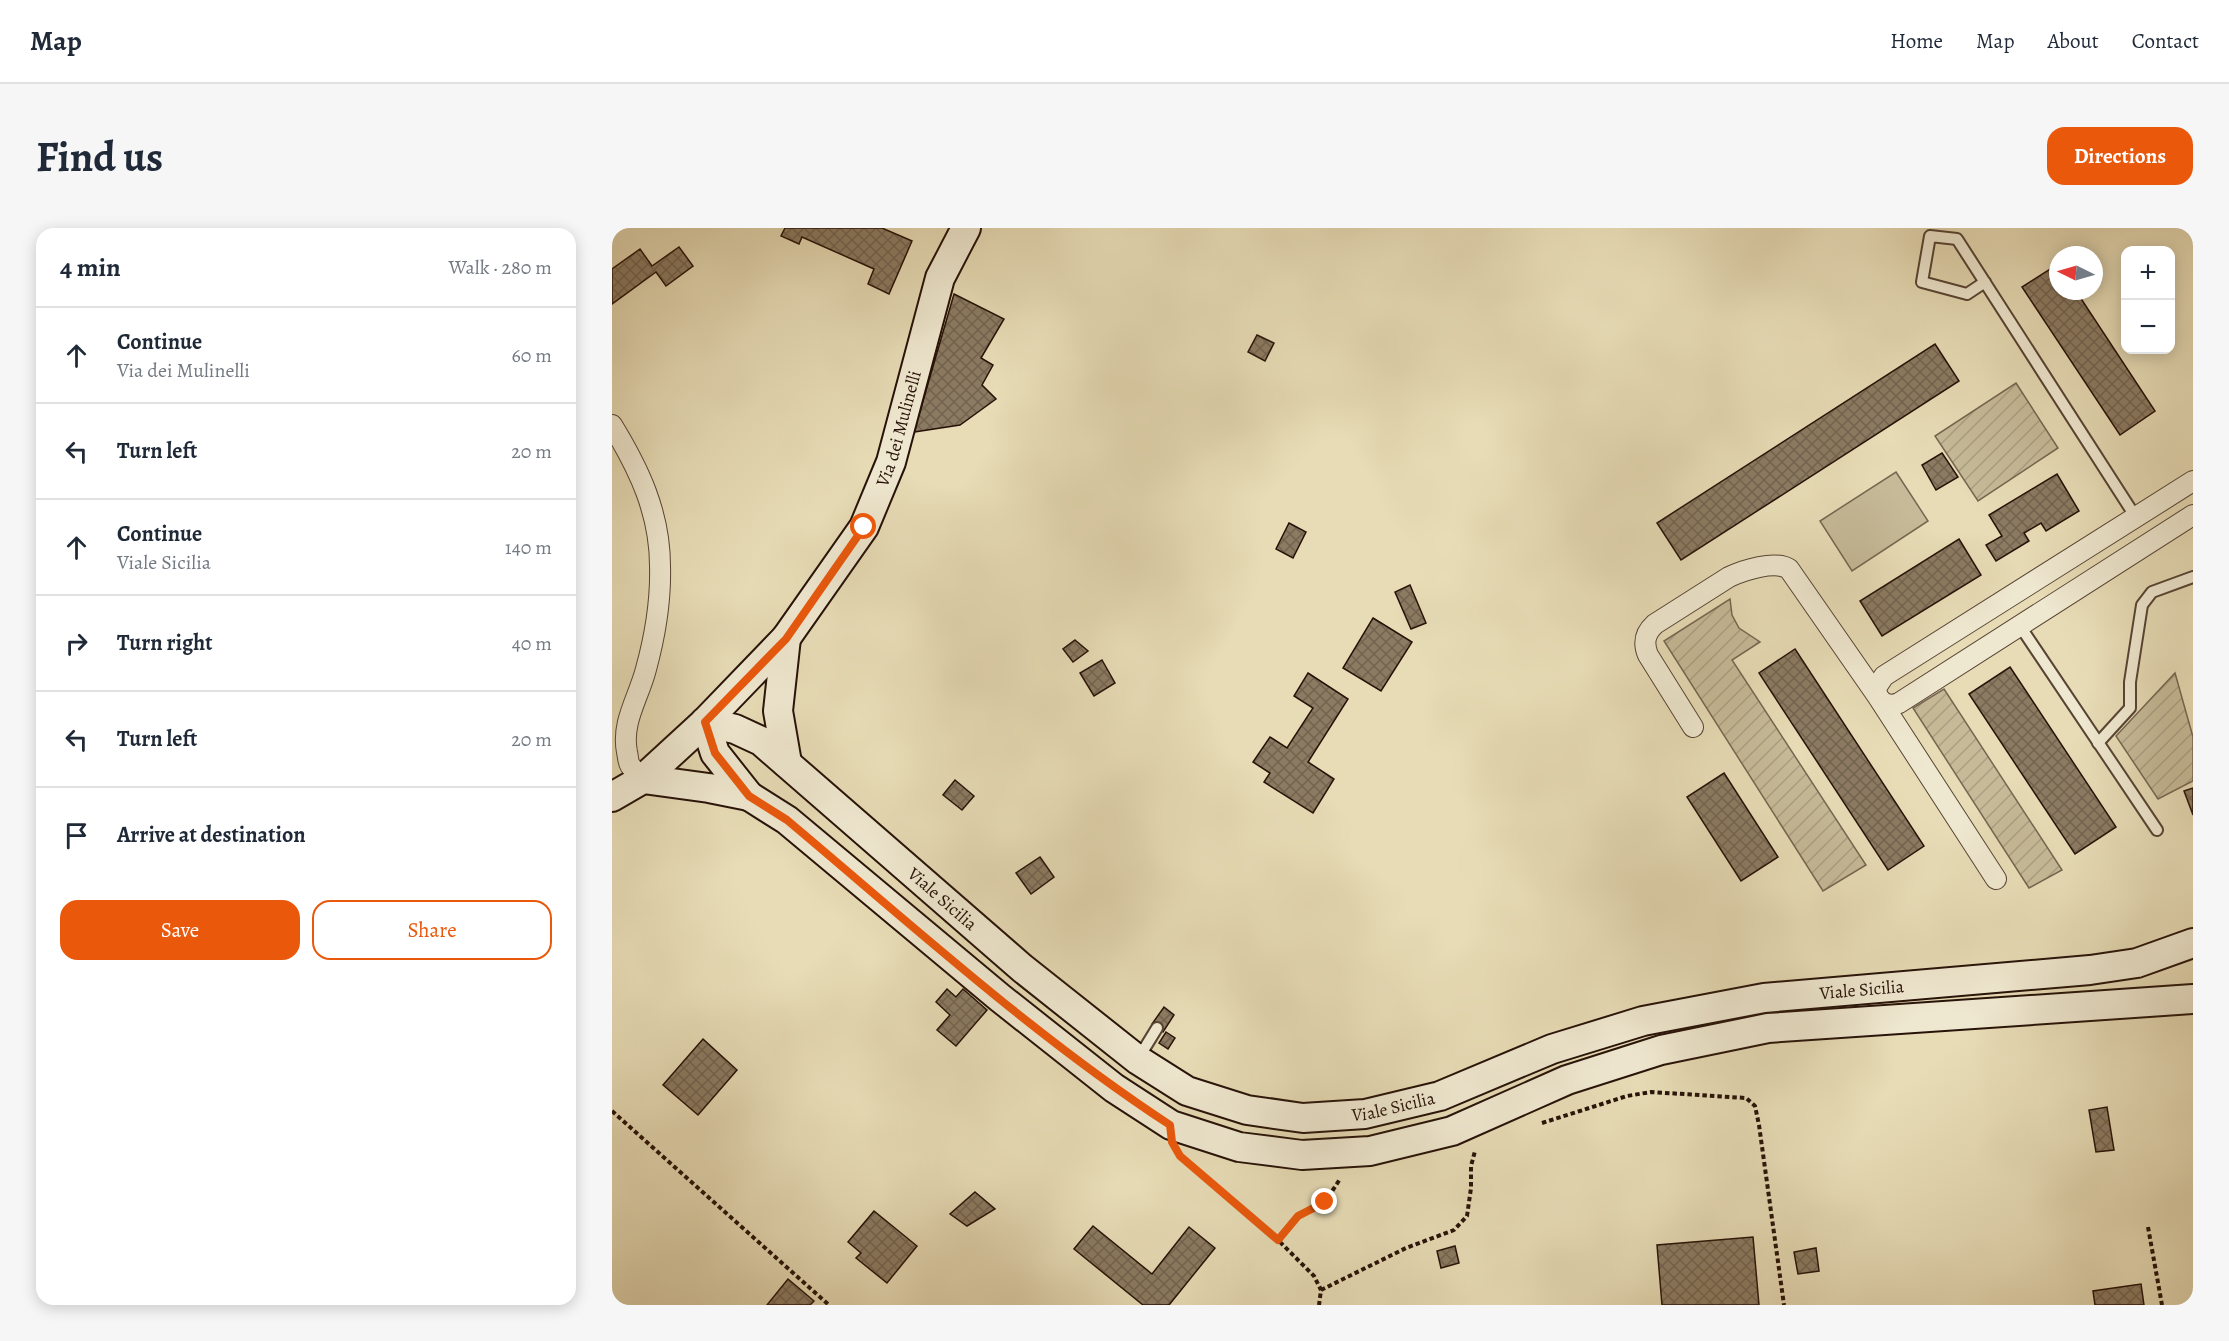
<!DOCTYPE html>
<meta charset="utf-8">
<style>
:root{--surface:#fff;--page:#f6f6f7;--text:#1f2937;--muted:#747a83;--line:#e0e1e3;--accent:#ea580c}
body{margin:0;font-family:Alegreya,serif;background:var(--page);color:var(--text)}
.controls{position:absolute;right:18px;top:18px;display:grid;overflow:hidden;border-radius:12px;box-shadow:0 3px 15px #0003}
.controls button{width:54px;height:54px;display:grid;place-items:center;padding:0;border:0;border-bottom:2px solid var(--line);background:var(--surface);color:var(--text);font:30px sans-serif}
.compass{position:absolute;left:1437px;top:18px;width:54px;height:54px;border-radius:50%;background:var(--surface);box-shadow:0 3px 15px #0003;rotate:275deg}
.stop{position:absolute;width:18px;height:18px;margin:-14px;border:4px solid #ea580c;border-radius:50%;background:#fff}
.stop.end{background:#ea580c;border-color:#fff;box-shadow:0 2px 6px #0008}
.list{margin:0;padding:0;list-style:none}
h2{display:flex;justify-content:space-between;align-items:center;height:78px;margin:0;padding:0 24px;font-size:26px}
h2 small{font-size:20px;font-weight:400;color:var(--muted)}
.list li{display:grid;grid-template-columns:39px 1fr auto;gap:18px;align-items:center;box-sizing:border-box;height:96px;padding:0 24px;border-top:2px solid var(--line)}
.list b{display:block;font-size:22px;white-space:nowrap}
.list p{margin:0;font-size:20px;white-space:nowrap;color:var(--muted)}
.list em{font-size:20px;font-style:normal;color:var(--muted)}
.actions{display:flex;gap:12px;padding:18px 24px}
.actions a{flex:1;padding:14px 0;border:2px solid var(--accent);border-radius:18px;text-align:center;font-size:21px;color:var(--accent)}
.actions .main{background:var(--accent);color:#fff}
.icon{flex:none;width:33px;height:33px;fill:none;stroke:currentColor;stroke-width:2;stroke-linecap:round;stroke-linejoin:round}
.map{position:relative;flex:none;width:1581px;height:1077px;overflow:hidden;border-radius:18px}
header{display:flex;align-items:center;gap:36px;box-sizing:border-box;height:84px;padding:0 30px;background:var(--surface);border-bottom:2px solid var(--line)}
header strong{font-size:28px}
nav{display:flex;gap:33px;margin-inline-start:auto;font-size:21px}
.intro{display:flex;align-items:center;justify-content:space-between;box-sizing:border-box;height:144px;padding:0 36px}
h1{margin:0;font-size:42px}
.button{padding:15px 27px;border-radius:18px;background:var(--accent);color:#fff;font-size:21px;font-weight:700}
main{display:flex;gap:36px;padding:0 36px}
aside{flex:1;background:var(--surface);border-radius:18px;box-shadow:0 3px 15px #0003}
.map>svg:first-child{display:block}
</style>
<header>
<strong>Map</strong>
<nav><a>Home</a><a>Map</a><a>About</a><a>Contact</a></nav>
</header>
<div class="intro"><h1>Find us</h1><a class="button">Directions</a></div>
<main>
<aside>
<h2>4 min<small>Walk · 280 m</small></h2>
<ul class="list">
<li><svg class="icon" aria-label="ahead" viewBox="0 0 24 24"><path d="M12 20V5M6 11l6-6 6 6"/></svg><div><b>Continue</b><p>Via dei Mulinelli</p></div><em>60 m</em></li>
<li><svg class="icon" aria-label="left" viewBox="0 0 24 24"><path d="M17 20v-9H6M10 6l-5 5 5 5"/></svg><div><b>Turn left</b></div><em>20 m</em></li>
<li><svg class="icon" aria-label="ahead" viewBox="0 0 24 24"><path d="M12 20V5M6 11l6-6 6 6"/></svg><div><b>Continue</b><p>Viale Sicilia</p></div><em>140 m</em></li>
<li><svg class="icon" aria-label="right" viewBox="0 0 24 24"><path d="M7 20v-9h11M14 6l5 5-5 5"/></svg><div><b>Turn right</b></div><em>40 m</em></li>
<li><svg class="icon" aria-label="left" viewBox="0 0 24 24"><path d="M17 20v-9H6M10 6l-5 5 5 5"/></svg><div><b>Turn left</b></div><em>20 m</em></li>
<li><svg class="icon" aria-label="arrive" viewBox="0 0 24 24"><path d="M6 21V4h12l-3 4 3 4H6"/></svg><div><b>Arrive at destination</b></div></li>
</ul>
<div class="actions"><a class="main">Save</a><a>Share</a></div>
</aside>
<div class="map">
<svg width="1581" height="1077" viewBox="0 0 1581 1077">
<defs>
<pattern id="garden-furrows" width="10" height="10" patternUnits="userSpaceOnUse" patternTransform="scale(1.5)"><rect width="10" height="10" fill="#c6ba98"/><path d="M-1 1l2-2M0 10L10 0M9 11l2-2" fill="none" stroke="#aa9f82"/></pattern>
<pattern id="building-cross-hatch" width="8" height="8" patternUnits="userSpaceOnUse" patternTransform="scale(1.5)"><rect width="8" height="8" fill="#8b7b62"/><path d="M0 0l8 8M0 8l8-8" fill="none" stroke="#72634f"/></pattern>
</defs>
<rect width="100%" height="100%" fill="#e7dcb6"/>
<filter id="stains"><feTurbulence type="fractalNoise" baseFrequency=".00333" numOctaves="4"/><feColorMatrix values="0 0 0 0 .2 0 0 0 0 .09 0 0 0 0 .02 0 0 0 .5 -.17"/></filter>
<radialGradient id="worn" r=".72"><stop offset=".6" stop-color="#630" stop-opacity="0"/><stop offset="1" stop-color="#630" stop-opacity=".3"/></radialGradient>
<path fill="#c6ba98" stroke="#766650" stroke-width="1.5" d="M1284,244L1316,293L1240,343L1208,293Z"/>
<g fill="url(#garden-furrows)" stroke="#766650" stroke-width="1.5">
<path d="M1404,155L1446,220L1366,273L1323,208Z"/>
<path d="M1118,371L1120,387L1127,400L1148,414L1120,432L1254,637L1211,663L1052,413Z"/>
<path d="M1563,445L1581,509V553L1546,571L1504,508Z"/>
<path d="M1332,461L1450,642L1417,660L1301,480Z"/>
</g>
<g fill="url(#building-cross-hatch)" stroke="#271208" stroke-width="1.5">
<path d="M173,0H270L300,13L277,66L256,56L262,41L190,9L187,16L169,8Z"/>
<path d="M67,19L81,38L54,58L44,44L0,76V41L28,21L40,38Z"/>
<path d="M1446,36V63H1464L1543,183L1508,207L1410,59Z"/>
<path d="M342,66L392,91L369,130L381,137L370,157L384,171L348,197L302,204Z"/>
<path d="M645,107L662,115L653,133L636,124Z"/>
<path d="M1323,116L1347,153L1069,332L1045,295Z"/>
<path d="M1330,225L1346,249L1324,262L1310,237Z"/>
<path d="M1445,246L1467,283L1434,303L1429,295L1412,305L1417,313L1384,333L1374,317L1390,308L1377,287Z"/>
<path d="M677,295L694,304L681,330L664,321Z"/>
<path d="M1347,311L1369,347L1270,408L1248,373Z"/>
<path d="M798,357L814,395L799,401L783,364Z"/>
<path d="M761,390L800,414L769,463L731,440Z"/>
<path d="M463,412L476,423L461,434L451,421Z"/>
<path d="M1183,421L1312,618L1276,642L1147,445Z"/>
<path d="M490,432L503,455L482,468L468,445Z"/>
<path d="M1398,439L1504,599L1463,626L1357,466Z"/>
<path d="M696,445L736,471L696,534L722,551L701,585L652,554L658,545L641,534L658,509L675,520L701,480L682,468Z"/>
<path d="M1112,545L1166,629L1129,653L1075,569Z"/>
<path d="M343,552L362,568L350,582L331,567Z"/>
<path d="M1581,560V587L1572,563Z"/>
<path d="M428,629L442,649L419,666L404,645Z"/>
<path d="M335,761L344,769L351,761L375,782L344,818L325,802L338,787L324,774Z"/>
<path d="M552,779L562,787L551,804L540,796Z"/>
<path d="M554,804L563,810L556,821L547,815Z"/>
<path d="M91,811L125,842L86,887L51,857Z"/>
<path d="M1495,879L1502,922L1484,924L1477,882Z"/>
<path d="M363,964L383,981L355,998L338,986Z"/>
<path d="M262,983L305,1018L275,1055L244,1030L249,1025L236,1014Z"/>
<path d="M481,998L540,1046L577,999L603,1020L557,1077H531L462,1021Z"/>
<path d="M1141,1009L1147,1077H1050L1045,1017Z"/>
<path d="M843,1018L847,1035L829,1040L825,1023Z"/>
<path d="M1204,1020L1207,1043L1186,1046L1182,1024Z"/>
<path d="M176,1051L202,1073L198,1077H155Z"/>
<path d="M1529,1056L1532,1077H1483L1481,1063Z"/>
</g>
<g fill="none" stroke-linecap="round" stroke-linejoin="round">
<g stroke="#574434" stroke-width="14">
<g id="lane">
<path d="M1373,54L1355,66L1310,54L1318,8L1345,11L1523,288"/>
<path d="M1408,398L1545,602"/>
<path d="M1486,515L1518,480V454L1530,377L1540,364L1581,349"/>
<path d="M526,831L545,800"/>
</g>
</g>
<g stroke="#574434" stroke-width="22">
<g id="street">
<path d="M0,197C27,241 48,285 48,338C49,372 43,408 34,441C27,469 9,494 15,524C16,528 16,534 18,537C21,542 27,547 31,551"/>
<path d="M1581,253L1272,448L1264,460C1265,473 1275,480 1287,475L1581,287"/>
<path d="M1081,499L1036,427C1031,415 1033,405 1043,396L1117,349C1132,342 1163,332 1177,341L1266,469L1384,651"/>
</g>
</g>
<g stroke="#271208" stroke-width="32">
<g id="secondary">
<path d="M174,410L166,483L175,535"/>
<path d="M93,494L103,525L137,568L175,592L387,769L502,860L559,897L627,919L690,927L758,923L840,903L955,852L1049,822L1156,800L1581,771"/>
<path id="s1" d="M93,494L123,501L149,513L410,740L526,832L575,863L635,882L691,890L753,886L828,868L940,821L1031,793L1152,770L1478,742L1525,735L1581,715"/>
<path d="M31,551L97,560L137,568"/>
<path id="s2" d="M0,569L31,551L93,494L174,410L252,299L279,234L328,50L354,0"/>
</g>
</g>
<g stroke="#271208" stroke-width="4" stroke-dasharray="4.5 3" stroke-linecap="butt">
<path d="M0,883L217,1077"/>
<path d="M930,895L1015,868L1039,864L1134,870L1143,878L1147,897L1172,1077"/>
<path d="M571,931L666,1012L702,1048L709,1062L707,1077"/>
<path d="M1536,999L1550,1077"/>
<path d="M666,1012L686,989L713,974L728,951"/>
<path d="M709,1062L794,1020L842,1002L855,988L859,960V938L863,923"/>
</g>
<use href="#lane" stroke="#efe8d0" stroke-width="10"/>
<use href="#street" stroke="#efe8d0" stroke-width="20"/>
<use href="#secondary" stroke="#efe8d0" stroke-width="28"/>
</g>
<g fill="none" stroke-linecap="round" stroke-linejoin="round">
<path stroke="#ea580c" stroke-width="8" d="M252,299L174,411L93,494L103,525L137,568L175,592C300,697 422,808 558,897L560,914L568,928L666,1012L686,988L713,974"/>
</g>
<g text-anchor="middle" stroke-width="4.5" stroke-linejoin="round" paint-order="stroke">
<g font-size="18" fill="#271208" stroke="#efe8d0">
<text dy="6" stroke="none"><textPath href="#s2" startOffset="477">Via dei Mulinelli</textPath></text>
<text dy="6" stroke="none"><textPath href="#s1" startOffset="300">Viale Sicilia</textPath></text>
<text dy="6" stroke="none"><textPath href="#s1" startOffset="1308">Viale Sicilia</textPath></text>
<text dy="6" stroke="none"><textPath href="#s1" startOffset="822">Viale Sicilia</textPath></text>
</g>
</g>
<rect width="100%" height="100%" filter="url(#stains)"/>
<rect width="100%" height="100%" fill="url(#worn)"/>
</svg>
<div class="controls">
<button>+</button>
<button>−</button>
</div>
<svg class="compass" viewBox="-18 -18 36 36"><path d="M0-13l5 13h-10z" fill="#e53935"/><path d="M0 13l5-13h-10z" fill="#747a83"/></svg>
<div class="stop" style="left:252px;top:299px"></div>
<div class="stop end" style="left:713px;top:974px"></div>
</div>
</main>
